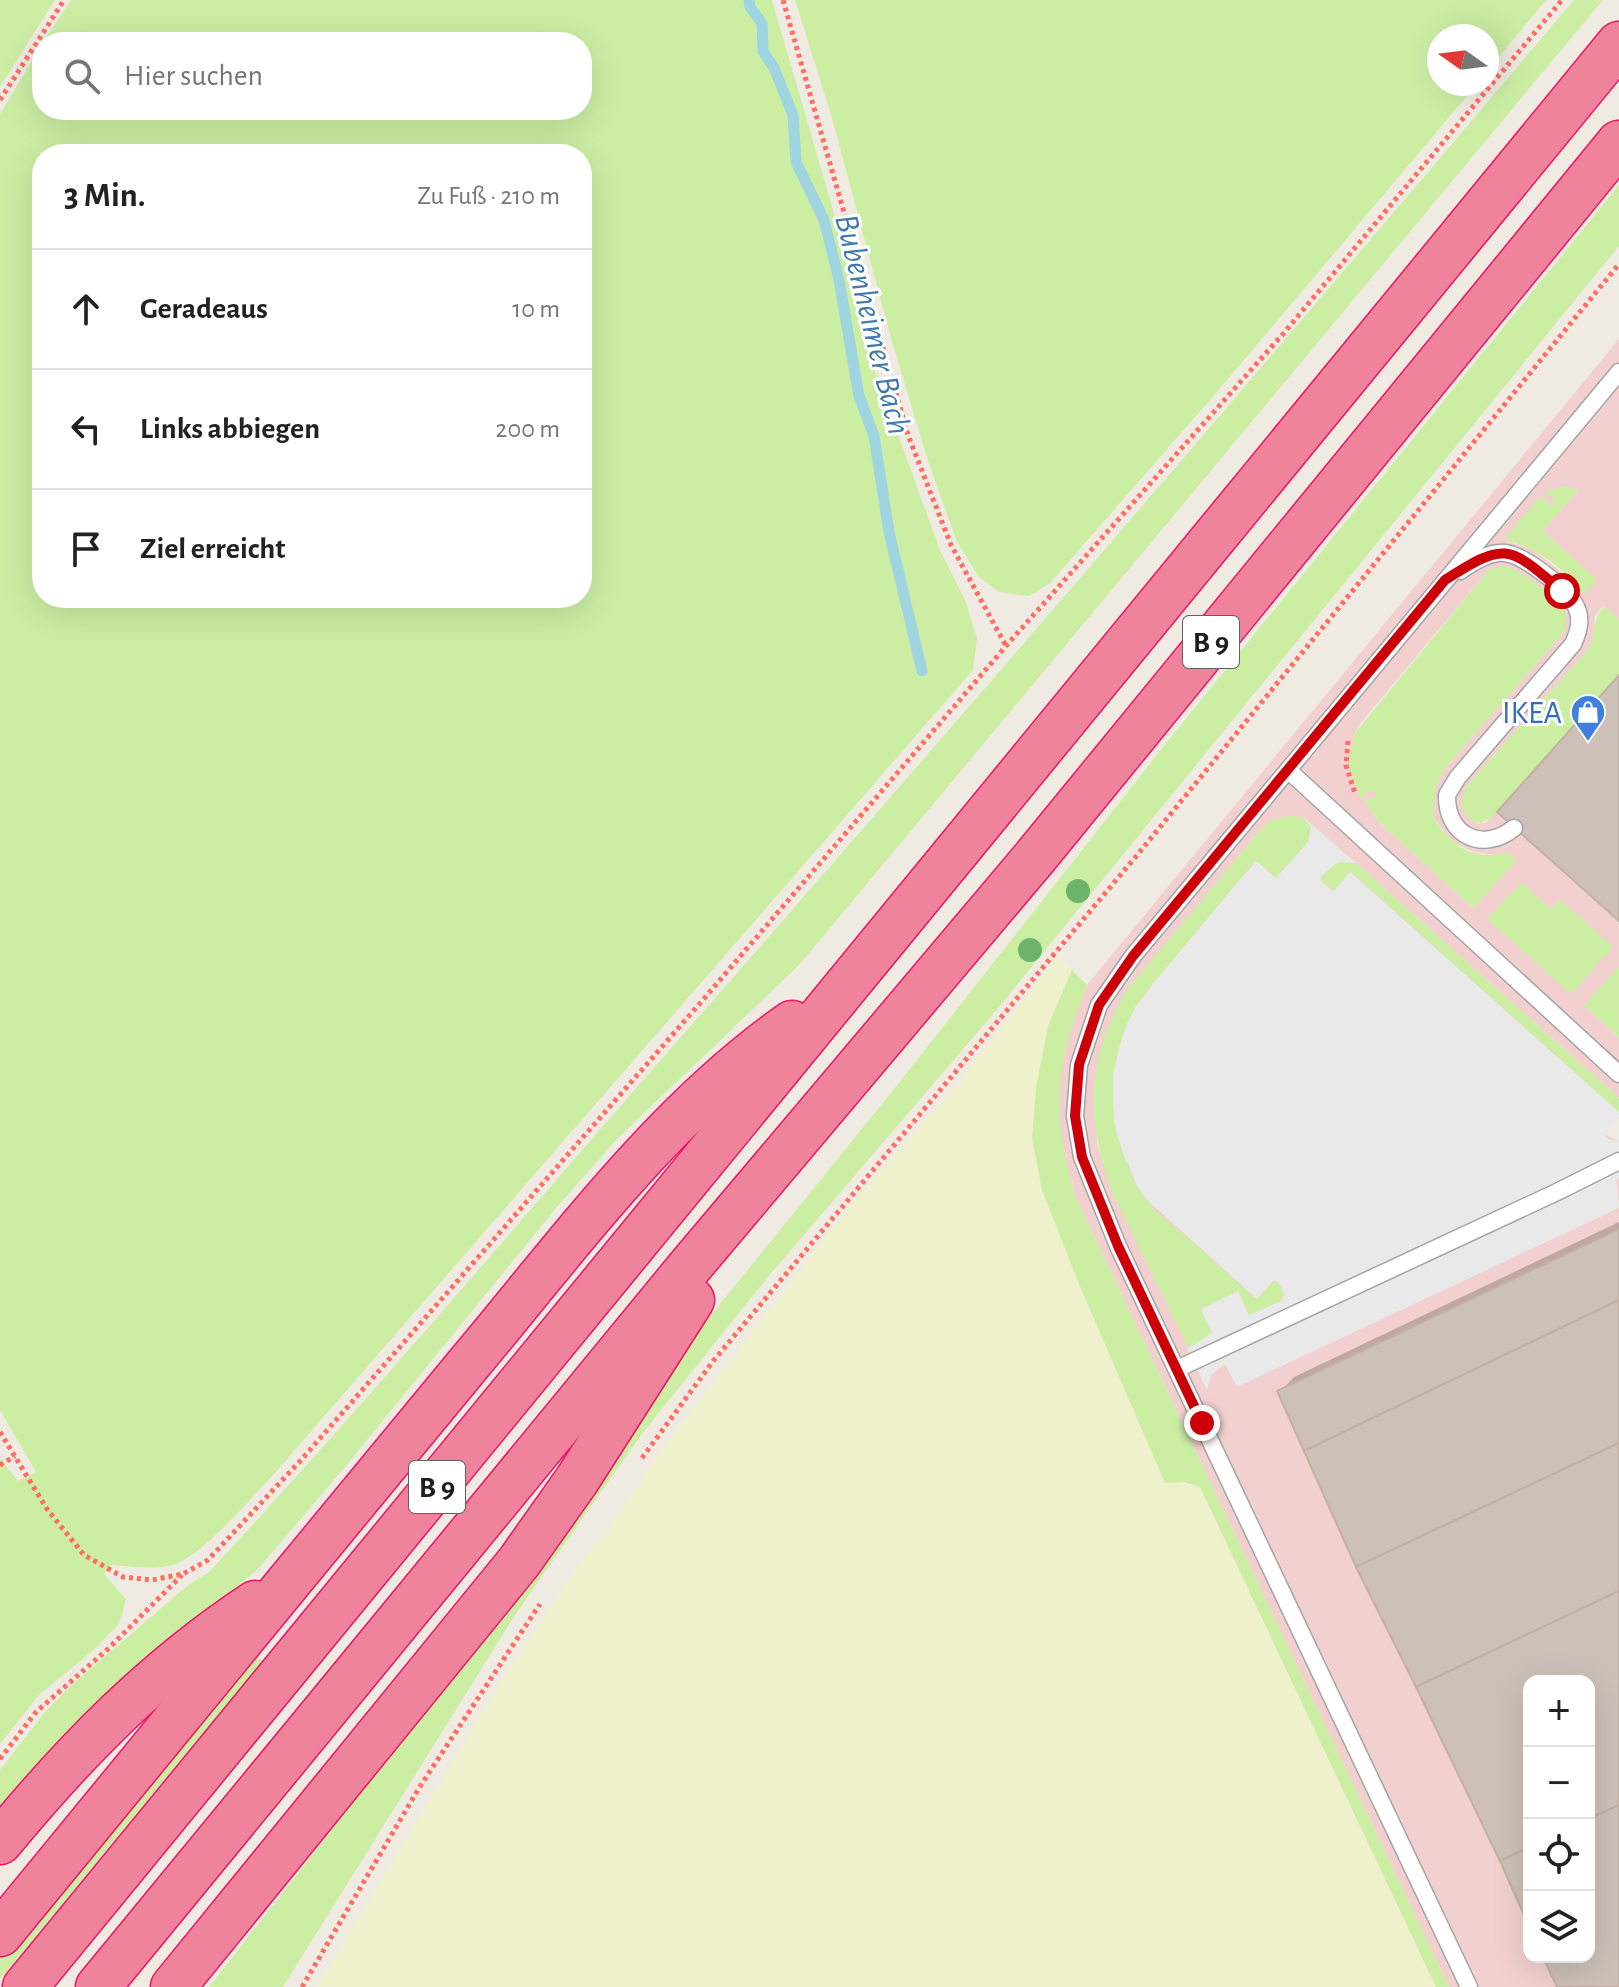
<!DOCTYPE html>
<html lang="de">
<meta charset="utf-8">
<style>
:root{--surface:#fff;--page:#f6f6f6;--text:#222;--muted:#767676;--line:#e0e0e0}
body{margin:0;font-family:"Alegreya Sans",sans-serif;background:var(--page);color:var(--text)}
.controls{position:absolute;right:24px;bottom:24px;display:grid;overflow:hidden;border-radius:16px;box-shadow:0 8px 32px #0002}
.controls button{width:72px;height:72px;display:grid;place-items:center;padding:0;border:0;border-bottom:2px solid var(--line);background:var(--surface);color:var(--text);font:40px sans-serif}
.compass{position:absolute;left:1427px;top:24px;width:72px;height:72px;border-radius:50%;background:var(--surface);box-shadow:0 8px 32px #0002;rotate:284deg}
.stop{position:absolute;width:24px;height:24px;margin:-18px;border:6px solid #cb0008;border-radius:50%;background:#fff}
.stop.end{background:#cb0008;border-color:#fff;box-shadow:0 2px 8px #0008}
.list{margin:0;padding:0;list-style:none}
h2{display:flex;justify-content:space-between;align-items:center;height:104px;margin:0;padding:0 32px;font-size:34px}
h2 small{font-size:26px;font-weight:400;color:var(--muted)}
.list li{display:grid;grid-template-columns:52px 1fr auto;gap:24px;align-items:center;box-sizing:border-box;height:120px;padding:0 32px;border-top:2px solid var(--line)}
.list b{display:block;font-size:30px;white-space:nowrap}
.list em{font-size:26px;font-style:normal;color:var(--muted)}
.icon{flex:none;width:44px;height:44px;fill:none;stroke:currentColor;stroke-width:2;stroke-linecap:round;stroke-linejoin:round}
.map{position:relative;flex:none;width:1619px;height:1987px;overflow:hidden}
.search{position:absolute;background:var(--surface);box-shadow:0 8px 32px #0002;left:32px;top:32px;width:560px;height:88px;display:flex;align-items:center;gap:20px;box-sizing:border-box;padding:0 28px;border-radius:32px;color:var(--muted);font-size:30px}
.panel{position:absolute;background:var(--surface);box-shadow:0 8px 32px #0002;left:32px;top:144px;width:560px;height:464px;border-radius:32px}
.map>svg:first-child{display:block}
</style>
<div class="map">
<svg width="1619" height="1987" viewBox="0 0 1619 1987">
<rect width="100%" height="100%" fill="#f0ebe2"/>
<path fill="#f2d0d0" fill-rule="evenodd" d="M1619,339V619L1603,606L1595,616L1594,640L1587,651L1465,788L1477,824L1486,822L1619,675V968L1584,1005L1619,1038V1098L1356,863L1619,1112V1118L1604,1134L1619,1141V1987H1449L1076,1198L1063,1157L1058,1114L1060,1067L1070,1028L1087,985ZM1562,487L1578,490L1543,531L1596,580L1584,594L1576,584L1534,550L1507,541L1540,496L1551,506L1556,500L1546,491ZM1487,572L1564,632L1446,767L1436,785L1433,817L1452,842L1474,852L1497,855L1507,852L1516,860L1473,908L1379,822L1365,802L1377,794L1373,789L1361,797L1349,768L1355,733L1360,724ZM1263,827L1114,1196L1097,1143L1094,1094L1097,1067L1127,991ZM1521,882L1551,909L1560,900L1571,994ZM1529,1681H1589V1957H1529Z"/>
<path fill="#eff0cc" d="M1058,956L1072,970L1048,1026L1032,1138L1042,1190L1079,1284L1165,1482H1184L1200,1487L1436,1987H317L510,1667L576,1569L608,1530L661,1450L854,1201L960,1081Z"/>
<g fill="#cbeea3" fill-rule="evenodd">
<path d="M0,0H55L0,87Z"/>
<path d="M71,0H772L833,210L872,363L940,550L965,600L977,638L973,670L274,1474C253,1496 200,1558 173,1565C151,1570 132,1566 111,1565L104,1574L126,1599L119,1624L96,1648L39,1695L0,1744V1459L18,1481L36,1472L0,1410V114L42,44V110H582V42H43ZM42,154H582V598H42Z"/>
<path d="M795,0H1546L1487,71V36H1439V84H1477L1223,385L1050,583L1029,596L999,592L978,576L957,542L928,461L891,338L832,118Z"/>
<path d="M1574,0H1603L800,964L617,1139L556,1208L345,1467L258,1569L164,1647L0,1815V1770L45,1712L72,1685L187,1586L209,1572C361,1409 505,1238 652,1070C963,716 1270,359 1574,0Z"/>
<path d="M1619,185V246L994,1013L767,1278L641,1435L515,1615L283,1987H209L334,1827L687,1345L891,1093L1167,742Z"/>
<path d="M1562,487L1578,490L1543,531L1597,580L1584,594C1566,570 1536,547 1507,541L1506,537L1540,496L1551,506L1556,500L1545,491Z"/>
<path d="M1504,566C1520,569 1558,597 1565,613C1568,620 1566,625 1564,632L1446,767L1436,786L1433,817C1451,845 1472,862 1507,852L1517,861L1473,908L1379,822L1365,802L1377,794L1373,789L1361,798L1349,768V757L1355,733L1487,572L1493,567Z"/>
<path d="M1604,606L1619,619V675L1497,812C1480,827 1472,827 1461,806L1465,788L1587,651C1599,632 1590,622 1604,606Z"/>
<path d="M1291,815L1304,818L1311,827L1308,842L1276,878L1255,861L1136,1006C1102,1069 1106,1138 1146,1199C1155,1212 1170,1223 1182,1233C1207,1255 1231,1277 1256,1299L1273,1281L1282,1288L1284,1295L1281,1301L1249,1316L1201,1310L1212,1333L1189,1349L1114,1196C1085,1120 1085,1062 1126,991L1263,827L1271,820Z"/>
<path d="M1343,860L1356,863L1619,1098V1112L1351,872L1334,891L1320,880L1333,864Z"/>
<path d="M1521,882L1551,909L1560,900L1613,947L1571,994L1487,919Z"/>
<path d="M1618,968H1619V1038L1584,1005Z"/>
<path d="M1072,970L1087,985C1055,1066 1050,1113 1076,1198L1449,1987H1436L1200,1487L1184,1482L1165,1483L1079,1284L1042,1190L1032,1138L1036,1088L1048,1026Z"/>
<path d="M248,1657L263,1660L0,1979V1957Z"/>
</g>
<path fill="#e9e9e9" d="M1304,818L1356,863L1338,862L1321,876L1320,880L1331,890L1334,891L1350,872L1619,1112V1118L1604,1134L1608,1139L1619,1141V1177L1617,1181L1619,1208L1237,1387L1225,1364L1211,1375L1207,1390L1187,1349L1212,1333L1201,1309L1238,1291L1249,1315L1281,1301L1284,1295L1282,1288L1278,1282L1273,1281L1257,1299L1147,1200L1136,1184L1118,1137L1114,1121L1113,1074L1126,1025L1151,986L1256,861L1276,878L1308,842L1311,827Z"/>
<path fill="#0003" d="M1619,1222V1987H1559L1545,1957H1589V1681H1529V1921L1280,1392L1294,1377Z"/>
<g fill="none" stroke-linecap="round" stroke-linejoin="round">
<path stroke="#9fd5e1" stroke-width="11" d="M749,0L750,7L762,23L763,51L774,68L793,115L796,162L824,220L839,280L859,396L874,436L889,532L922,671"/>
</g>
<g fill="#ccc0b8" stroke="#c2b0a3" stroke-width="2">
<path d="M1619,675V921L1497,812Z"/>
<path d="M1619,1229V1300L1304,1451L1277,1391Z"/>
<path d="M1619,1300V1443L1356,1567L1304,1451Z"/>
<path d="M1619,1443V1591L1416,1687L1356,1567Z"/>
<path d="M1619,1591V1805L1589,1819V1681H1529V1847L1500,1861L1416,1687Z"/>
<path d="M1619,1805V1987H1557L1543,1957H1589V1819Z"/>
<path d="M1529,1847V1926L1500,1861Z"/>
</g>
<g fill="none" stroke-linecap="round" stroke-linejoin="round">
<g stroke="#a4a4a4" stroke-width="19">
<g id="lane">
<path d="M1619,372L1288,770L1619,1074"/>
<path d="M1460,571C1472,563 1490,551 1505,553C1524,555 1564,587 1574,603C1583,617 1579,631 1573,644L1458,777L1447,795C1446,836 1483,853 1514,828"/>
<path d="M1288,770L1133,956L1099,1005L1079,1065L1075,1116L1082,1157L1118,1246L1469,1987"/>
<path d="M1177,1369L1557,1192L1619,1161"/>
</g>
</g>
<g stroke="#e81566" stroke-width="47">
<g id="highway">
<path d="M0,1842C77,1749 154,1670 255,1603"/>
<path d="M0,1934C157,1744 313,1551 471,1361C570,1243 664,1113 792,1023"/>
<path d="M25,1987L1619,44"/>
<path d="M98,1987L686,1271L1036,856L1619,143"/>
<path d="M173,1987L519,1562L577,1480L692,1300"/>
</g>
</g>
<g stroke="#ff6e64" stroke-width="5" stroke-dasharray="4 4" stroke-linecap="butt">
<path d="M783,0L908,435L951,545L1006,646"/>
<path d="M0,100L64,0"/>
<path d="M1348,741L1346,765L1355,793"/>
<path d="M0,1432L47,1509L84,1555L123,1577L152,1580L183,1574L208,1560L302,1459L702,1001L1006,646L1283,334L1562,0"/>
<path d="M642,1458L714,1360L1138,854L1619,264"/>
<path d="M0,1465L15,1456"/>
<path d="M0,1759L36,1712L108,1649L182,1575"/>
<path d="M302,1987L419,1788L540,1604"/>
</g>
<use href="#lane" stroke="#fff" stroke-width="16"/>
<use href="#highway" stroke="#ee839b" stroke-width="44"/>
</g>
<g fill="#6db36a">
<circle cx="1078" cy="891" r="12"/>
<circle cx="1030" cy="950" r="12"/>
</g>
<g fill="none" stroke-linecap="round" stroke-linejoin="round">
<path stroke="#cb0008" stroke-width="10" d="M1202,1423L1118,1246L1082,1157L1075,1116L1079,1065L1099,1005L1133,956L1445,580C1506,541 1508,545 1562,591"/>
</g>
<defs>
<g id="shop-pin" transform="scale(1.8)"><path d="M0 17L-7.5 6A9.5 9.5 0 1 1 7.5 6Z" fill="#3f7fe0" stroke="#fff"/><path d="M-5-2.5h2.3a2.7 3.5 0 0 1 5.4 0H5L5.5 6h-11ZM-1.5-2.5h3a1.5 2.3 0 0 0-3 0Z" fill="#fff"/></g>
</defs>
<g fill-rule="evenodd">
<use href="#shop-pin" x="1588" y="712"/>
</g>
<g text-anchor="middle" stroke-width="6" stroke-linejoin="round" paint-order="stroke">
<g fill="#fff" stroke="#616161" stroke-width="2">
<rect x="1183" y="616" width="56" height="52" rx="6"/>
<rect x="409" y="1461" width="56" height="52" rx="6"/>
</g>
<g font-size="30" font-weight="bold" fill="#1d1d1d">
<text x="1211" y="652">B 9</text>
<text x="437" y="1497">B 9</text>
</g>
<g font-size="32" fill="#366cbe" stroke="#fff" text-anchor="end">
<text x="1562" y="723">IKEA</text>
</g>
<g font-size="34" font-style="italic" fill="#407aad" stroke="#fff">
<text transform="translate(874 324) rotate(76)" y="12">Bubenheimer Bach</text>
</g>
</g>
</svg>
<div class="controls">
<button>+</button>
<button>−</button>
<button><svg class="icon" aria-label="locate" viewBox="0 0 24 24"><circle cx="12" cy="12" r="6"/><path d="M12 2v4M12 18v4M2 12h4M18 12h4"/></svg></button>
<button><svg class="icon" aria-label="layers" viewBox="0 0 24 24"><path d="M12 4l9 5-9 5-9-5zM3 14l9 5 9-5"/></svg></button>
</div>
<svg class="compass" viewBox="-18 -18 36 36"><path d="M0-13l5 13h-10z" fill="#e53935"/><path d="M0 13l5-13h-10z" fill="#767676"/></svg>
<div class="stop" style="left:1562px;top:591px"></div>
<div class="stop end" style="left:1202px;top:1423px"></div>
<div class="search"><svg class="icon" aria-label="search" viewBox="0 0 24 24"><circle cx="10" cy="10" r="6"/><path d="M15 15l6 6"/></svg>Hier suchen</div>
<section class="panel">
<h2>3 Min.<small>Zu Fuß · 210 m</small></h2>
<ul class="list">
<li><svg class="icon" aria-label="ahead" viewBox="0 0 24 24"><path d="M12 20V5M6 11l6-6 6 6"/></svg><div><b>Geradeaus</b></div><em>10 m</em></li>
<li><svg class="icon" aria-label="left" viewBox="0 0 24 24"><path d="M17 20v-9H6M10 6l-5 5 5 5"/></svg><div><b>Links abbiegen</b></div><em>200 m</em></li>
<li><svg class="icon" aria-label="arrive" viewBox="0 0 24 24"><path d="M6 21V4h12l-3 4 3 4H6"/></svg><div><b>Ziel erreicht</b></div></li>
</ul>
</section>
</div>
